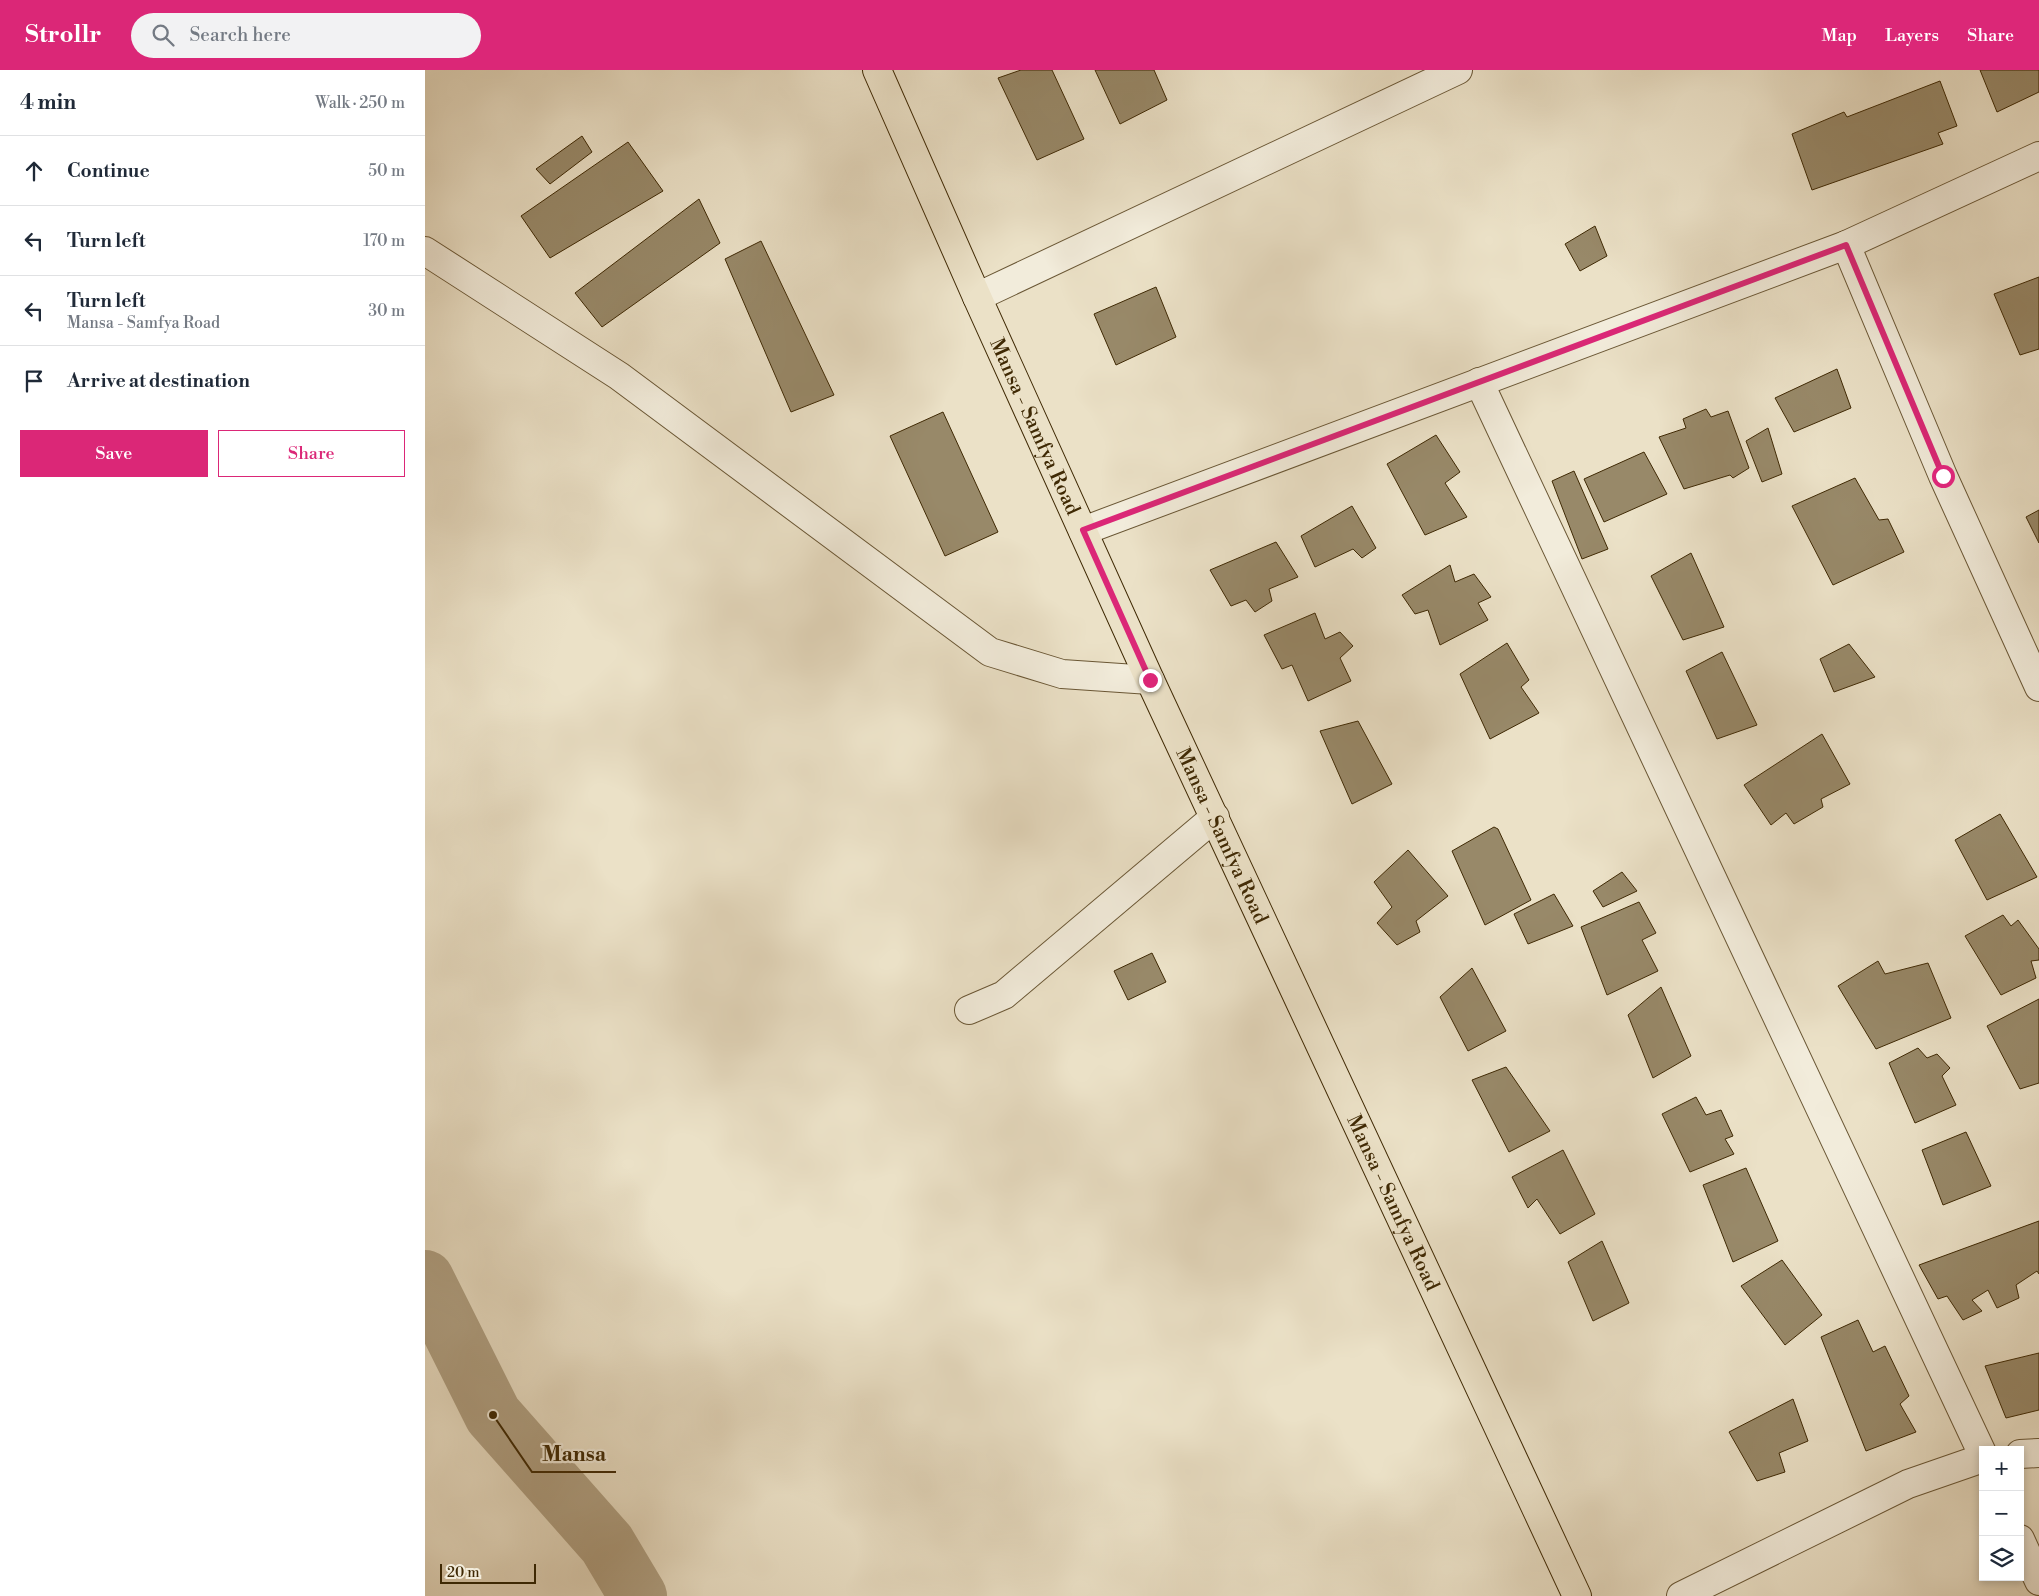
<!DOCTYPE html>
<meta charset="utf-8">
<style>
:root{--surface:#fff;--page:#f2f2f3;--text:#1f2937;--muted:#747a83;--line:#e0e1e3;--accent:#db2777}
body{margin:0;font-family:"Libre Bodoni",serif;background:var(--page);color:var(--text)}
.controls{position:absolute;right:15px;bottom:15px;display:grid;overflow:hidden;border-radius:0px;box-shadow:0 2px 8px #0003}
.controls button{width:45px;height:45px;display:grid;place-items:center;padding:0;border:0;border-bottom:1px solid var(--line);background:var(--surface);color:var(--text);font:25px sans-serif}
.scale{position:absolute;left:15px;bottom:12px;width:96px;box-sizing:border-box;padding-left:5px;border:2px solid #3f2904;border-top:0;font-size:14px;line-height:18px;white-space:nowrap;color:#3f2904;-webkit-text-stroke:4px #f2ecdb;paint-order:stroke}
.stop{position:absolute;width:15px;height:15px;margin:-11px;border:4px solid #db2777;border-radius:50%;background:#fff}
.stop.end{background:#db2777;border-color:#fff;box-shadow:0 1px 5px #0008}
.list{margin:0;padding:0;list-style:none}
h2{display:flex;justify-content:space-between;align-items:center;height:65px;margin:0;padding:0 20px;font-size:21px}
h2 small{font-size:16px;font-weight:400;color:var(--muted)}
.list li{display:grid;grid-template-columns:32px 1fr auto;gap:15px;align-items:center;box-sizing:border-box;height:70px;padding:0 20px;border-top:1px solid var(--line)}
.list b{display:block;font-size:19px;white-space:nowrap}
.list p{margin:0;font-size:16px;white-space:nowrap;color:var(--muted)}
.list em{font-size:16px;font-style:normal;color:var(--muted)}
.actions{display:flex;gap:10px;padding:15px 20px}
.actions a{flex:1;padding:11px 0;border:1px solid var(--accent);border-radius:0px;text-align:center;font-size:18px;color:var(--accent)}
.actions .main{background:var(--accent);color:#fff}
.icon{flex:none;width:28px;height:28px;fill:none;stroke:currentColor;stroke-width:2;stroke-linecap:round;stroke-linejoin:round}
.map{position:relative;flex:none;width:1614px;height:1526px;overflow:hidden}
header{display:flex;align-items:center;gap:30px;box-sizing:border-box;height:70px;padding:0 25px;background:var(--accent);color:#fff}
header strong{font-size:24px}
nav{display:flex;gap:28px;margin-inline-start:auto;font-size:18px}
.search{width:350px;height:45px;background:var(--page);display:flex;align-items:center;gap:12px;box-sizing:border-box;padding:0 18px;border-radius:28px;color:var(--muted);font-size:19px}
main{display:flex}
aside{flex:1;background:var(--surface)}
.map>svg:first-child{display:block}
</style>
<header>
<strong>Strollr</strong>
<div class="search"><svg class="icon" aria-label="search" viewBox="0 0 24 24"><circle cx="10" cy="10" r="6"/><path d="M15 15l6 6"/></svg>Search here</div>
<nav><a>Map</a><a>Layers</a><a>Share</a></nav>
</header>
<main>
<aside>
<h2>4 min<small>Walk · 250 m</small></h2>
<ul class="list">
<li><svg class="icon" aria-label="ahead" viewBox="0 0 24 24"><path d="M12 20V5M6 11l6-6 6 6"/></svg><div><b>Continue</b></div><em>50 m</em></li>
<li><svg class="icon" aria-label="left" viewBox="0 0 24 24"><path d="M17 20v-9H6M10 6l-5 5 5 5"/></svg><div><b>Turn left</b></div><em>170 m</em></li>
<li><svg class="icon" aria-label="left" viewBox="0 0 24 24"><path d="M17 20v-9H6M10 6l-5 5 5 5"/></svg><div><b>Turn left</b><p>Mansa - Samfya Road</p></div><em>30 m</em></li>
<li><svg class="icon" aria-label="arrive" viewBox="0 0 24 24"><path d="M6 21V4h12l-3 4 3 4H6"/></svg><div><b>Arrive at destination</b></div></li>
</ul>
<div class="actions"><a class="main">Save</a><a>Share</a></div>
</aside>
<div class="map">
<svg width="1614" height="1526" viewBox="0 0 1614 1526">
<rect width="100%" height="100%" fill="#ebe1c7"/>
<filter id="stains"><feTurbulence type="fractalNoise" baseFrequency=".004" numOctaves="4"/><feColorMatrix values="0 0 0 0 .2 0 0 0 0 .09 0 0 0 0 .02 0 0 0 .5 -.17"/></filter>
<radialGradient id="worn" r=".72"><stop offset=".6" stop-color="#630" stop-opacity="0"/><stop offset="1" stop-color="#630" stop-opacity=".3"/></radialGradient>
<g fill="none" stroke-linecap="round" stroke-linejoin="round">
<path stroke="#b1a285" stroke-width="58" d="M0,1209L68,1345L182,1474L213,1526"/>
</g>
<g fill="#988969" stroke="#3f2904">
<path d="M596,0H627L659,69L612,90L573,8Z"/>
<path d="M670,0H729L742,30L695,54Z"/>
<path d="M1555,0H1614V22L1572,42Z"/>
<path d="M1515,11L1532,56L1513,63L1518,74L1387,120L1367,64L1419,42L1422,47Z"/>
<path d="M157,66L167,82L125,114L111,99Z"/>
<path d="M203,72L238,121L125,188L96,146Z"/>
<path d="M274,129L295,173L177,257L150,223Z"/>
<path d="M1170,156L1182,186L1155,201L1140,174Z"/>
<path d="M336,171L409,325L366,342L300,189Z"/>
<path d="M1614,207V279L1595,285L1569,224Z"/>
<path d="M731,217L751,267L691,295L669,244Z"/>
<path d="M1412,299L1426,338L1369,362L1350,328Z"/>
<path d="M1281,339L1286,347L1303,341L1324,398L1308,408L1305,405L1259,419L1234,367L1261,358L1258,349Z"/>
<path d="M518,342L573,462L520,486L465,366Z"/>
<path d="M1343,358L1357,404L1337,412L1321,371Z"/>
<path d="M1011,365L1035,402L1020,413L1042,447L1000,465L962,394Z"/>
<path d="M1219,382L1242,424L1179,452L1159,409Z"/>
<path d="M1149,401L1183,479L1157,489L1127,411Z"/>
<path d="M1430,408L1454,450L1463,449L1479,482L1408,515L1367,436Z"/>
<path d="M927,436L951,478L937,488L928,479L890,497L876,466Z"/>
<path d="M1614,440V473L1601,447Z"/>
<path d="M851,472L873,507L844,519L847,531L830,542L821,530L806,536L785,500Z"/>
<path d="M1266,483L1299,557L1258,570L1226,506Z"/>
<path d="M1025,495L1030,512L1049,504L1066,527L1053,533L1063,550L1015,575L1003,540L990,544L977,525Z"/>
<path d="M890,543L900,569L915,562L928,576L915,588L926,611L883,631L867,595L857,599L839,565Z"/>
<path d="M1082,573L1104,610L1096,617L1114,643L1065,669L1035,604Z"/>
<path d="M1424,574L1450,607L1409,622L1395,589Z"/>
<path d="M1297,582L1332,655L1292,669L1261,601Z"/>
<path d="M933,651L967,714L927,734L895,661Z"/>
<path d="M1397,664L1425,714L1396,729L1398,737L1369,754L1361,743L1346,755L1319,715Z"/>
<path d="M1575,744L1612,807L1562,830L1530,770Z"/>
<path d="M1069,757L1073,759L1106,830L1060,855L1027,781Z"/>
<path d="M983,780L1023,826L991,851L995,862L972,875L952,853L967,837L949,812Z"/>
<path d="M1197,802L1212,821L1178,837L1168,821Z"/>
<path d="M1129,824L1148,856L1103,874L1089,844Z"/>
<path d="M1214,832L1231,863L1217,870L1233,901L1182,925L1156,857Z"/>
<path d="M1578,845L1586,856L1593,850L1614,879V890L1606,891L1611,908L1576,925L1540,866Z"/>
<path d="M727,883L741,912L703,930L689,901Z"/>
<path d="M1453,891L1460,904L1503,893L1526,948L1451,979L1413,916Z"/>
<path d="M1047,898L1081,961L1043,981L1015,927Z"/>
<path d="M1236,917L1266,986L1228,1008L1203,945Z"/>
<path d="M1614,929V1013L1595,1019L1562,956Z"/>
<path d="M1493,978L1502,988L1512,984L1525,998L1517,1006L1531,1035L1490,1053L1464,993Z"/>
<path d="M1081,997L1125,1061L1084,1082L1047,1010Z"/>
<path d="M1271,1027L1281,1045L1296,1040L1308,1066L1300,1069L1309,1084L1265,1102L1237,1044Z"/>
<path d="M1541,1062L1566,1116L1518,1135L1497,1080Z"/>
<path d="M1138,1080L1170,1144L1135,1164L1112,1129L1103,1138L1087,1107Z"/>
<path d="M1321,1098L1353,1171L1308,1192L1278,1115Z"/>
<path d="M1614,1151V1204L1612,1201L1591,1215L1594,1228L1572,1238L1563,1220L1547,1230L1557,1241L1538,1250L1522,1226L1513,1229L1494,1195Z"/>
<path d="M1177,1171L1204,1233L1168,1251L1143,1192Z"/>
<path d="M1357,1190L1397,1245L1360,1275L1316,1216Z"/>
<path d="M1433,1250L1448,1282L1460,1276L1484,1326L1475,1334L1491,1362L1441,1381L1396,1267Z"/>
<path d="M1614,1283V1340L1581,1348L1560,1296Z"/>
<path d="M1368,1329L1383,1371L1354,1383L1360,1402L1332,1411L1304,1362Z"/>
</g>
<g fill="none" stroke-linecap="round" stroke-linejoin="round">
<g stroke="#6a5735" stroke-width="30">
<g id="minor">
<path d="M1421,175L1518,406L1614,617"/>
<path d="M0,181L194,306L565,582L637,604L725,610"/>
<path d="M552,227L1033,0"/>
<path d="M1054,312L1558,1385"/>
<path d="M658,461L1421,175L1614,86"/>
<path d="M544,940L579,925L790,747"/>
<path d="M1595,1384L1614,1383"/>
<path d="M1595,1469L1614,1511"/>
<path d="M1256,1526L1483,1414L1558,1388"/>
</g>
</g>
<g stroke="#3f2904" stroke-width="30">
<g id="primary">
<path id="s1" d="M452,0L552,227L725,610L1152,1526"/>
</g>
</g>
<use href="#minor" stroke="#f2ecdb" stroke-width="28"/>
<use href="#primary" stroke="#ebe1c7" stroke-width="28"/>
</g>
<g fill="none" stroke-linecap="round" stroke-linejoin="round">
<path stroke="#db2777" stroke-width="6" d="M725,610L658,460L1421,175L1518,406"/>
</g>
<g text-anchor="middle" stroke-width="4.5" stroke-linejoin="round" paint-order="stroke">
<g font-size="20" fill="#3f2904" stroke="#f2ecdb">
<text dy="7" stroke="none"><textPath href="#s1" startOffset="390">Mansa - Samfya Road</textPath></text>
<text dy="7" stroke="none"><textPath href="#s1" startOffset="840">Mansa - Samfya Road</textPath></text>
<text dy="7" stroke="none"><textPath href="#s1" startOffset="1245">Mansa - Samfya Road</textPath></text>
</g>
</g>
<path fill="none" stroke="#3f2904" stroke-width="2" d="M68 1345L107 1402H191"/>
<circle fill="#3f2904" stroke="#f2ecdb" stroke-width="2" cx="68" cy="1345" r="5"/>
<g font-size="21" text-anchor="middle" font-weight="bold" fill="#3f2904" stroke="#f2ecdb" stroke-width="4.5" stroke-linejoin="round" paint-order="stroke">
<text x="149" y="1391">Mansa</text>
</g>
<rect width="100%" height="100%" filter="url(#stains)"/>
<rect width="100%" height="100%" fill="url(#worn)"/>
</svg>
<div class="controls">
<button>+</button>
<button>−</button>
<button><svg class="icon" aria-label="layers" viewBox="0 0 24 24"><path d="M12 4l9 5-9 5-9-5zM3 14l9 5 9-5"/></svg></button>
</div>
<div class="scale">20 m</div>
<div class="stop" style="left:1518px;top:406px"></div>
<div class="stop end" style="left:725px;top:610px"></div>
</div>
</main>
